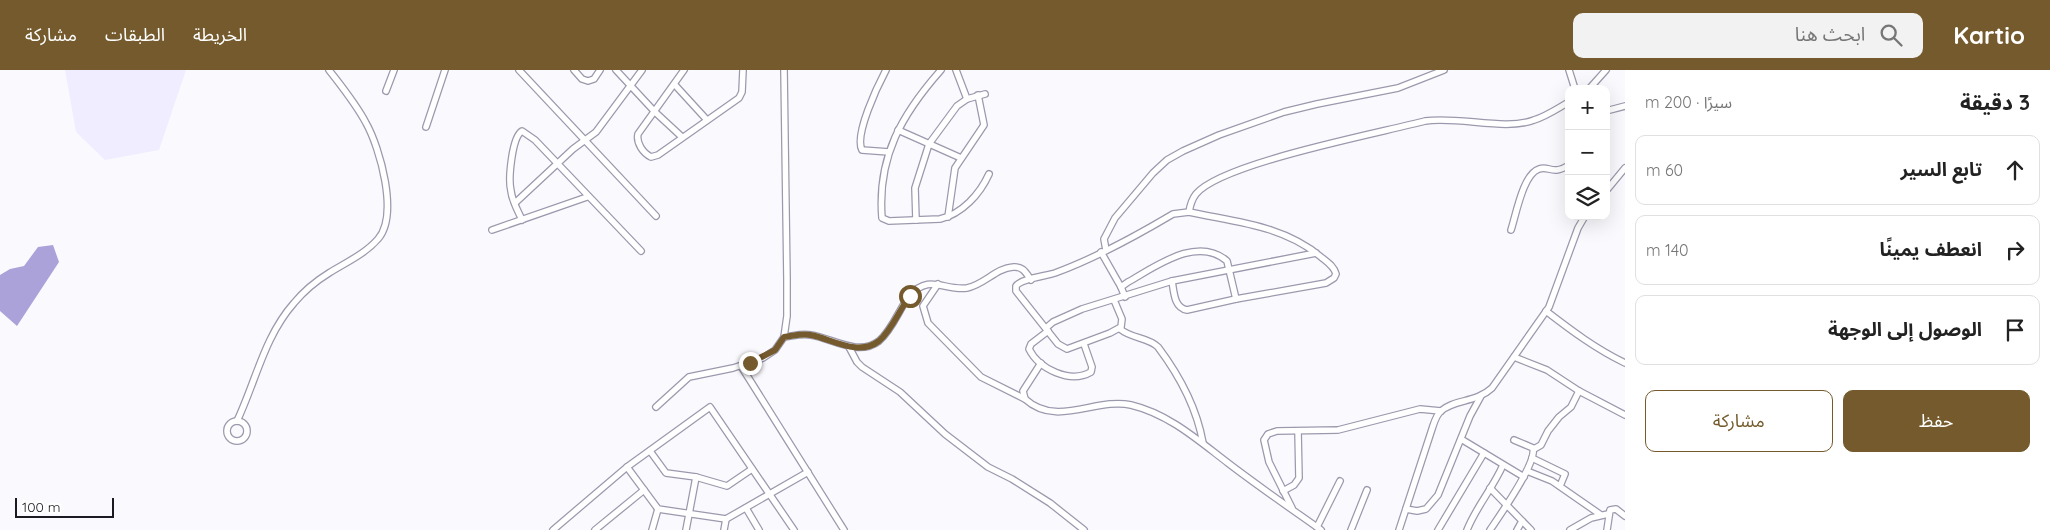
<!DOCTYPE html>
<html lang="ar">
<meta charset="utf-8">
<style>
:root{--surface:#fff;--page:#f2f2f2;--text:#222;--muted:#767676;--line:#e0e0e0;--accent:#745a2c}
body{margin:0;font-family:Quicksand,"Noto Sans Arabic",sans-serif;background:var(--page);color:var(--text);direction:rtl}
.controls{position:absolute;right:15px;top:15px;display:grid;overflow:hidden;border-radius:10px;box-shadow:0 5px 20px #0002}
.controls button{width:45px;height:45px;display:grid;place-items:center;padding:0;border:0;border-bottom:1px solid var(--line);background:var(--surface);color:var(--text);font:25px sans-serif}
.scale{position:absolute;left:15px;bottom:12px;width:99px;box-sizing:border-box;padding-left:5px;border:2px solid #1b1a22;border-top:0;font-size:14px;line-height:18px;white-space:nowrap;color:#1b1a22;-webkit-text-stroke:4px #fff;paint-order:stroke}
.stop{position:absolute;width:15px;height:15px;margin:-11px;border:4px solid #745a2c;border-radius:50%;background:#fff}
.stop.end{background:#745a2c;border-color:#fff;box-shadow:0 1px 5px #0008}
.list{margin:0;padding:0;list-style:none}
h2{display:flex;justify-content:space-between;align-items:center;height:65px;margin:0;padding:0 20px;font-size:21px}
h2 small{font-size:16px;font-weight:400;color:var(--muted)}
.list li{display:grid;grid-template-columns:32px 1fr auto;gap:15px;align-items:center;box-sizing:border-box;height:70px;margin:0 10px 10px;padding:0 10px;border:1px solid var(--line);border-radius:10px}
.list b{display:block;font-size:19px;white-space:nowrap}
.list em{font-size:16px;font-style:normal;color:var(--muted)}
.actions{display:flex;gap:10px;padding:15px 20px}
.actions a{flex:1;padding:11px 0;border:1px solid var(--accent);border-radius:10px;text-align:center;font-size:18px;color:var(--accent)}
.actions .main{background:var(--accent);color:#fff}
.icon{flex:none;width:28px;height:28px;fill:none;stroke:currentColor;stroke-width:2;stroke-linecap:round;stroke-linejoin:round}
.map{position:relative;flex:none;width:1625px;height:460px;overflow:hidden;direction:ltr}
header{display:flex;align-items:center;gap:30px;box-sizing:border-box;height:70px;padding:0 25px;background:var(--accent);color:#fff}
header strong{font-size:24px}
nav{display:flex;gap:28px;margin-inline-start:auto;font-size:18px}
.search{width:350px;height:45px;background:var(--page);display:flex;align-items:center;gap:12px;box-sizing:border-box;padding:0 18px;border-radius:10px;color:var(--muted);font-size:19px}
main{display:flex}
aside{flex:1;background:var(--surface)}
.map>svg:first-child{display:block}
</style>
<header>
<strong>Kartio</strong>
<div class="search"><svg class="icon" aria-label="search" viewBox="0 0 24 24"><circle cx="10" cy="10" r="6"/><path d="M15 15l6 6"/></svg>ابحث هنا</div>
<nav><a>الخريطة</a><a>الطبقات</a><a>مشاركة</a></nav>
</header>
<main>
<aside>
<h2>3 دقيقة<small>سيرًا · 200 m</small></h2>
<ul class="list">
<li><svg class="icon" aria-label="ahead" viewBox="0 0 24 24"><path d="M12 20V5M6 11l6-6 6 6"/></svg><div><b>تابع السير</b></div><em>60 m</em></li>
<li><svg class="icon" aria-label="right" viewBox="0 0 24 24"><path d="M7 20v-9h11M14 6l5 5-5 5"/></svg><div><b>انعطف يمينًا</b></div><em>140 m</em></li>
<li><svg class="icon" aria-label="arrive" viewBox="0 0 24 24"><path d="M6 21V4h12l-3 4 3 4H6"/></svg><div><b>الوصول إلى الوجهة</b></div></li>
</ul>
<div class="actions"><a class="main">حفظ</a><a>مشاركة</a></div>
</aside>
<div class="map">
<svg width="1625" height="460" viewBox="0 0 1625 460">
<rect width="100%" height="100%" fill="#fafafe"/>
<path fill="#efedff" d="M65,0H186L159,80L105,90L76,62Z"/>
<path fill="#aaa2d9" d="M53,175L59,192L17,256L0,241V205L10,199L24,196L38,177Z"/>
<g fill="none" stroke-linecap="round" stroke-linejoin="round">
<g stroke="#9b99ad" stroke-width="8">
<g id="street">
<path d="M519,0L656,146"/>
<path d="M574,0L582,9L588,11L594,9L600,0"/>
<path d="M616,0L655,42L682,67"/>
<path d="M684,0L638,64C636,73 643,83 651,87L658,85L739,28L742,22L743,0"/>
<path d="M886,0C878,15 854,65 862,80L889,82"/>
<path d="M941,0C902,44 877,87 882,148L889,151L940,149C962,144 980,124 989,104"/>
<path d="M956,0L967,29"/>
<path d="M1569,0L1575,19"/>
<path d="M675,15L707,50"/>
<path d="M1589,19L1606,0"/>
<path d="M386,21L394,0"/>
<path d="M1606,41L1625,36"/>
<path d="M426,57L445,0"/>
<path d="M898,60L961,88"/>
<path d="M1606,121L1625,98"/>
<path d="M515,133L573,79L596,62L642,0"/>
<path d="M1189,142C1190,136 1192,129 1196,124C1221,93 1380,63 1425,51C1459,46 1505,61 1534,50C1547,46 1558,38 1569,32"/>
<path d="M948,147L955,98L984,55L978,25"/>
<path d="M522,150C518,141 512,131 511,121C508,109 512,67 522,61L535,70L641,181"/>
<path d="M916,150L915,118L929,74L957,36L967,29L985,24"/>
<path d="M492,160L587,127"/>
<path d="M1511,160C1516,145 1523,104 1539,99C1549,95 1552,106 1569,95"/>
<path d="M1106,180L1104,169L1115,148L1153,103L1167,90L1183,81L1219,65L1284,42L1317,34L1398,18L1444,0"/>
<path d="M1101,182L1121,217"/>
<path d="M938,214L923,236L928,253L981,307L1025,329"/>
<path d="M1125,227L1121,217L1128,212C1155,197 1197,165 1227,191L1236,229"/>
<path d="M1114,230L1122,249L1121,257L1110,263L1067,279L1058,274L1016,221V216C1020,209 1046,206 1055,203C1096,188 1136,166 1173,144L1189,142C1235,152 1283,155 1321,187C1327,192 1334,196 1336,204L1334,208L1326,213L1236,229L1187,240C1174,238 1174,222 1172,211"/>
<path d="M1546,241C1572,261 1596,279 1625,293"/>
<path d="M1046,258L1053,252L1082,239L1172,211L1316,183"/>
<path d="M1120,259C1132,269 1148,267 1158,277C1179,305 1197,339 1203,373"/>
<path d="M1048,261L1031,274L1029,279C1039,299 1070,314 1091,302L1092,297L1084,274"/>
<path d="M784,267C793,266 802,263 811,265C832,268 858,287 879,271C892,260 899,240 909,226C930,203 943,221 967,218C984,215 996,198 1013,197C1023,196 1026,203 1031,210"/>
<path d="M849,277L857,292L862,297L900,322L945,364L988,397L1012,409L1050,433L1084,460"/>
<path d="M1514,287L1547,300L1579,321L1625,345"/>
<path d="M1041,293L1023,321L1025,329C1057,358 1096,327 1131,335C1169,344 1199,371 1228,393C1258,416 1290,438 1321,460"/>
<path d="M741,296L844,460"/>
<path d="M656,337L689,307L733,298L763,288L775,280L784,267L787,246V210L784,0"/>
<circle cx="237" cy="361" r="10"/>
<path d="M237,351C256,311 264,267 294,233C304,221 316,211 329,203C345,193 365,184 378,169C399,145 380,78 366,53C356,34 342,17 329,0"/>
<path d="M1461,369L1524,407"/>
<path d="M1534,379L1541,375L1548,361L1559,347L1571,337L1579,321"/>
<path d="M650,381L666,403L696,407L727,416L752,399"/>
<path d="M1532,388L1565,404L1560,416"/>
<path d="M627,397L658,439L726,449L808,402"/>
<path d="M1527,401L1552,411L1601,445"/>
<path d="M1490,418L1531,460"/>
<path d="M1283,421L1294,415L1299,408L1298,361"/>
<path d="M746,438L759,460"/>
<path d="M1292,438L1269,392L1264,370L1268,364L1277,361L1338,360L1420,339L1441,341"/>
<path d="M1406,439L1417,441L1426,439L1438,425L1470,346L1481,326"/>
<path d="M1317,457L1340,411"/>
<path d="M553,460L627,397L710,337L794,460"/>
<path d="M595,460L644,420"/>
<path d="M652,460L658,439"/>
<path d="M686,460L696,407"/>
<path d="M724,460L726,449"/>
<path d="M1351,460L1367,420"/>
<path d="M1399,460L1432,359C1434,353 1436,345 1441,341C1454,329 1476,333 1492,318L1549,237L1578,158L1585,146"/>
<path d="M1438,460L1484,383"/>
<path d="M1467,460C1476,437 1493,418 1503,395"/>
<path d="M1490,460C1500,445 1537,393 1533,378L1514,370"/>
<path d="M1517,460L1522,451"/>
<path d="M1570,460L1591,448L1608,444"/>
<path d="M1607,460L1610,440L1616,439L1625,446"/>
</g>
</g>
<use href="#street" stroke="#fff" stroke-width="5.5"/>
</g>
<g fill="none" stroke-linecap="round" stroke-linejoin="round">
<path stroke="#745a2c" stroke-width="6" d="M750,293L775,280L784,267C793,266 802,263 811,265C832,269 858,287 879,271C892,260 899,240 910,226"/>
</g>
</svg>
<div class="controls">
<button>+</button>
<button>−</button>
<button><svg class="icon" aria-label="layers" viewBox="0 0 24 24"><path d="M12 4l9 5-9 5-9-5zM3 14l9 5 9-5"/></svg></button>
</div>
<div class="scale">100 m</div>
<div class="stop" style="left:910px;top:226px"></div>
<div class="stop end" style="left:750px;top:293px"></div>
</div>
</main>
